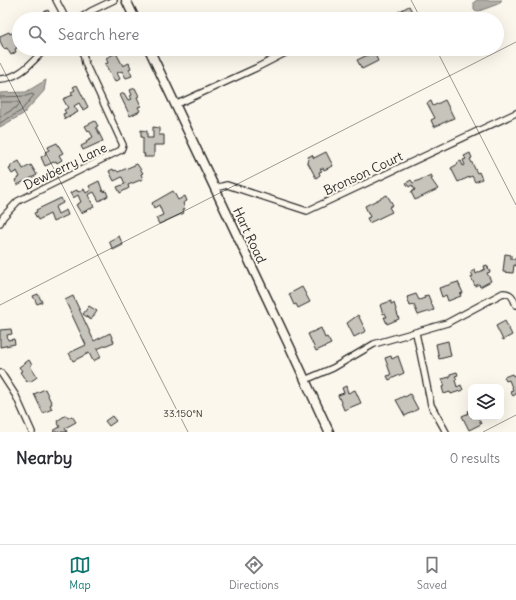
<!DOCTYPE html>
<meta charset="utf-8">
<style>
:root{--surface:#fff;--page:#f7f7f7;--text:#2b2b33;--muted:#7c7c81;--line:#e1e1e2;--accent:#0f766e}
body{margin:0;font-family:Delius,sans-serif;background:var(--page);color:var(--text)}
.controls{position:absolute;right:12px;bottom:12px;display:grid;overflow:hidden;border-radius:8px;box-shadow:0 4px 16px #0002}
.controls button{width:36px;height:36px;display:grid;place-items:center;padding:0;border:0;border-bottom:1px solid var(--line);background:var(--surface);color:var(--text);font:20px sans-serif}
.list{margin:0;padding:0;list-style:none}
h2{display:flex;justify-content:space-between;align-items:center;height:52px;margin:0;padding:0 16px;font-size:17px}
h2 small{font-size:13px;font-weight:400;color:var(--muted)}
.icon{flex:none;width:22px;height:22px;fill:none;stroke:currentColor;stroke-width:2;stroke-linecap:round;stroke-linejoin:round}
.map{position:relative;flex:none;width:516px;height:432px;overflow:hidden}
.search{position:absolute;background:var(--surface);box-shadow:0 4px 16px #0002;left:12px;right:12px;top:12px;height:44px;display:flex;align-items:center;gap:10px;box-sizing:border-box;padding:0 14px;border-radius:22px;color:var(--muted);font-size:15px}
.sheet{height:112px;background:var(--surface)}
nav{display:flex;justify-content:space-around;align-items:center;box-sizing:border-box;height:56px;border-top:1px solid var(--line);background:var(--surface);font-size:11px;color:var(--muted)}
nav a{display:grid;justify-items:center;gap:2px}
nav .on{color:var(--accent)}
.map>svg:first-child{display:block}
</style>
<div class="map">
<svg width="516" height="432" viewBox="0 0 516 432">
<rect width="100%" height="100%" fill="#fbf7ec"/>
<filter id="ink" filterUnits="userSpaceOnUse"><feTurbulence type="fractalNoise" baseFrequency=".025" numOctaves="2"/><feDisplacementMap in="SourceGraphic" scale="8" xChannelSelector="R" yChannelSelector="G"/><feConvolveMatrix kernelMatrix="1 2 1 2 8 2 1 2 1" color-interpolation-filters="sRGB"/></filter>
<g filter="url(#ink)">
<g fill="#b1afa7" stroke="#7b7a75">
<path d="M477,0H502L498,4L479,11L474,10V2Z"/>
<path d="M46,80L44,91L23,114L0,127V93L26,92Z"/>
</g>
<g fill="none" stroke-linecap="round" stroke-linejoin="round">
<g stroke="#61605d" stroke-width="1">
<path d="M0,97L26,96L32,94L34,95L21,111L0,123"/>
<path d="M0,102H18L20,103L17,107L0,117"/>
</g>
</g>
<g fill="#c7c4bc" stroke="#2b2b2b">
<path d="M409,6L416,19H407L404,15L400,17L398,12Z"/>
<path d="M48,10L52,19H30L28,15L34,13L38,18L45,15L44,12Z"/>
<path d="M18,30L19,43L16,45L17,48L15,49L16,52L11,55L7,48L4,49L0,41V36L9,32L10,34Z"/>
<path d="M374,52L378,61L362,69L357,60Z"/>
<path d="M116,53L123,66L129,63L131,68L129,69L132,76L126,78L122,71L117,73L120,79L115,82L105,64L108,63L106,58Z"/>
<path d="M77,85L88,107L83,110L79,103L74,106L78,112L65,119L63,114L66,113L64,110L68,108L63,99L73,95L71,92L75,90L73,87Z"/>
<path d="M135,88L139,96L137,97L141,106L138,107L140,111L130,116L120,95L124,93L128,100L132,99L130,96L132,95L130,90Z"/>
<path d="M445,100L454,118L434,127L431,120L435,118L427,103L431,101L433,106Z"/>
<path d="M95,121L98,126L96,127L103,141L83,150L81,146L87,143L86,141L93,137L89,130L88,131L85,126Z"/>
<path d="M153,127L159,128V135H164V145H154V157H144L145,154H143V137H141V130L147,131V138H153Z"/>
<path d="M57,143L63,153L59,155L62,160L57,163L56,161L45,166L41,157L46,154L45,152L49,150L48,147Z"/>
<path d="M326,152L333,166L324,170L323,168L320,169L322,171L319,172L320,175L316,178L307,161L309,160L308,157L312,155L314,158Z"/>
<path d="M470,153L472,158L470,159L477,173L479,172L482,179L475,182L472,176L458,182L451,168L458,164L457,163L461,161L463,166L465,165L463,160L466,159L464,156Z"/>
<path d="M19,161L23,169L31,165L37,175L17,185L15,180L20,177L17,171L12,174L9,169L11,168L10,166Z"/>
<path d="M137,164L143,173L141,174L143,179L128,185L129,188L120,193L117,187L125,184L122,177L114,181L109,171L113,169L114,171L116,170L118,172Z"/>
<path d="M431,175L433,178L431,179L438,189L415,200L411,192L415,190L412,185L409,187L406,183L411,180L413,183Z"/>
<path d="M99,181L103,192L106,191L108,196L99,201L94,192L88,195L94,207L81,213L76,205L81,202L78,195L73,198L70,193L77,190L78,192L84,189L86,193L91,190L89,186Z"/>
<path d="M173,191L178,200L185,196L187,201L183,203L185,209L182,210L184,213L159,224L156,218L163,215L159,205L154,208L152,203Z"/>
<path d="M387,195L393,205L389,207L392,212L369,223L367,218L370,217L365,206Z"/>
<path d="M61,198L63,203L55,207L58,214L66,210L68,215L53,222L50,214L38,220L34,213L37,212L36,210Z"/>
<path d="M119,236L123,245L113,250L109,241Z"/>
<path d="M505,254L511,255V259H516V266L514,265L513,273L503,272Z"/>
<path d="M487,265L490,272L487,273L491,281L480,287L479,284L475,286L471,277L473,276L471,272L475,270L476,274L485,269L484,266Z"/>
<path d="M458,282L463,293L460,294L461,296L448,301L446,295L442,297L439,288Z"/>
<path d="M302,287L310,302L298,308L296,304L294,305L289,294Z"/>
<path d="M38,294L42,302L37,304L33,296Z"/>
<path d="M416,294L419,300L425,298L424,296L428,295L434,310L418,315L414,305L410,306L407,297Z"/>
<path d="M73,296L94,341L110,333L114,342L97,349L101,357L93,361L89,353L73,361L69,353L86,345L65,300Z"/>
<path d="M391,301V304L394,303L399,319L387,324L384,317H387L385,313L383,314L380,305Z"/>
<path d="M89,306L97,311L91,320L83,314Z"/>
<path d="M358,315L366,331L354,337L347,323Z"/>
<path d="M505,321L512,335L503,340L496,326Z"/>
<path d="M321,328L325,338L327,337L331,344L316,351L308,334Z"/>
<path d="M11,329L12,334L7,335L8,340L14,339L15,344L0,347V330Z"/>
<path d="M448,341L451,356L439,359L436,344Z"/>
<path d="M391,356L392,359L398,356L404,373L389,380L387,376L391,375L385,358Z"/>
<path d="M29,360L32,365L30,366L37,377L30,382L29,380L27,382L20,372L22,371L19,367Z"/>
<path d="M457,372L458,375L455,376L457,379L455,380L457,387L461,385L463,390L451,394L450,392L444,394L442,387L445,386L442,379L450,377V374Z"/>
<path d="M512,374L513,376L516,375V394L513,396L510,391L513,390L509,380L506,381L504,377Z"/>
<path d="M346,386L348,393L355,390L361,403L344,410L338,395L344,393L342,388Z"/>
<path d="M45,389L52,404L50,405L52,409L43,413L34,394Z"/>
<path d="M410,394L418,409L405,416L396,400L404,396L405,397Z"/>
<path d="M471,410V417H478L481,424L469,430L462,416L469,413L468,411Z"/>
<path d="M66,415L68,418L72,416L76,422L65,428L67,432H54L53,431L60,427L57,421Z"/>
<path d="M112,416L116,421L109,426L105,421Z"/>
</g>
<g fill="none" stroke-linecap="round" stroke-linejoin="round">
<g stroke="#2b2b2b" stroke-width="8">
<g id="street">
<path d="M56,0L66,19"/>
<path d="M79,19L91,11L114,0"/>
<path d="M0,79C19,79 32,62 45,49"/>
<path d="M175,105L256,68L293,49"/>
<path d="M215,188L227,185L307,211L516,113"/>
<path d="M0,223L3,217L18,201L121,150L123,145L85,63L82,49"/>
<path d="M416,333L431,405L446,432"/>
<path d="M1,373L16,396L32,432"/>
<path d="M305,380L333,368L374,344L447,323L503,293C512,293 513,298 516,305"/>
</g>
</g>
<g stroke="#2b2b2b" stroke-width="11">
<g id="secondary">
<path d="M126,0L135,19"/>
<path d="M149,49L290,347L329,432"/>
</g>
</g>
<use href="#street" stroke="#fbf7ec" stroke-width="5.5"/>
<use href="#secondary" stroke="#fbf7ec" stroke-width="8"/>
</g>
</g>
<path fill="none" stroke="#2b2b2b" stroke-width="1" stroke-opacity="0.45" d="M411,0L421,19M436,49L516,205M0,63L188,432M0,305L516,42M483,432L516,415"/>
<g text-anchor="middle" stroke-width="4" stroke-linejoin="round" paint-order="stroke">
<g font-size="13" fill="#2b2b2b" stroke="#fbf7ec">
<text transform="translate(65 166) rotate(-26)" y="5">Dewberry Lane</text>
<text transform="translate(363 173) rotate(-25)" y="5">Bronson Court</text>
<text transform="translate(250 235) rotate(65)" y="5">Hart Road</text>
</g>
</g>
<g font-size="10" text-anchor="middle" fill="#2b2b2b" stroke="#fbf7ec" stroke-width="4" stroke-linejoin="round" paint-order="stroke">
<text x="183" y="417">33.150°N</text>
</g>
</svg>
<div class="controls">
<button><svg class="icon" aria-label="layers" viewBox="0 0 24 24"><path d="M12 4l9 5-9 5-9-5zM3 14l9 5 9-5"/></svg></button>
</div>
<div class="search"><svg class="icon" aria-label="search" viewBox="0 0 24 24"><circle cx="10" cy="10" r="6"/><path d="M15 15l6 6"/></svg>Search here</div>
</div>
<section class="sheet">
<h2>Nearby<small>0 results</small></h2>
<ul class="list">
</ul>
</section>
<nav>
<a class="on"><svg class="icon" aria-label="map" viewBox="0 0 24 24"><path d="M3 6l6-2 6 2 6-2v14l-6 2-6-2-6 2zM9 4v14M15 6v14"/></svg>Map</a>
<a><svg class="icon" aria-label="directions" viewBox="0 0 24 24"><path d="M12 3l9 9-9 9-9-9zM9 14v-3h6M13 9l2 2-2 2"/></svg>Directions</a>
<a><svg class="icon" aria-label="saved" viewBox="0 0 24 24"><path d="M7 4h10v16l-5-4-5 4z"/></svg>Saved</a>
</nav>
